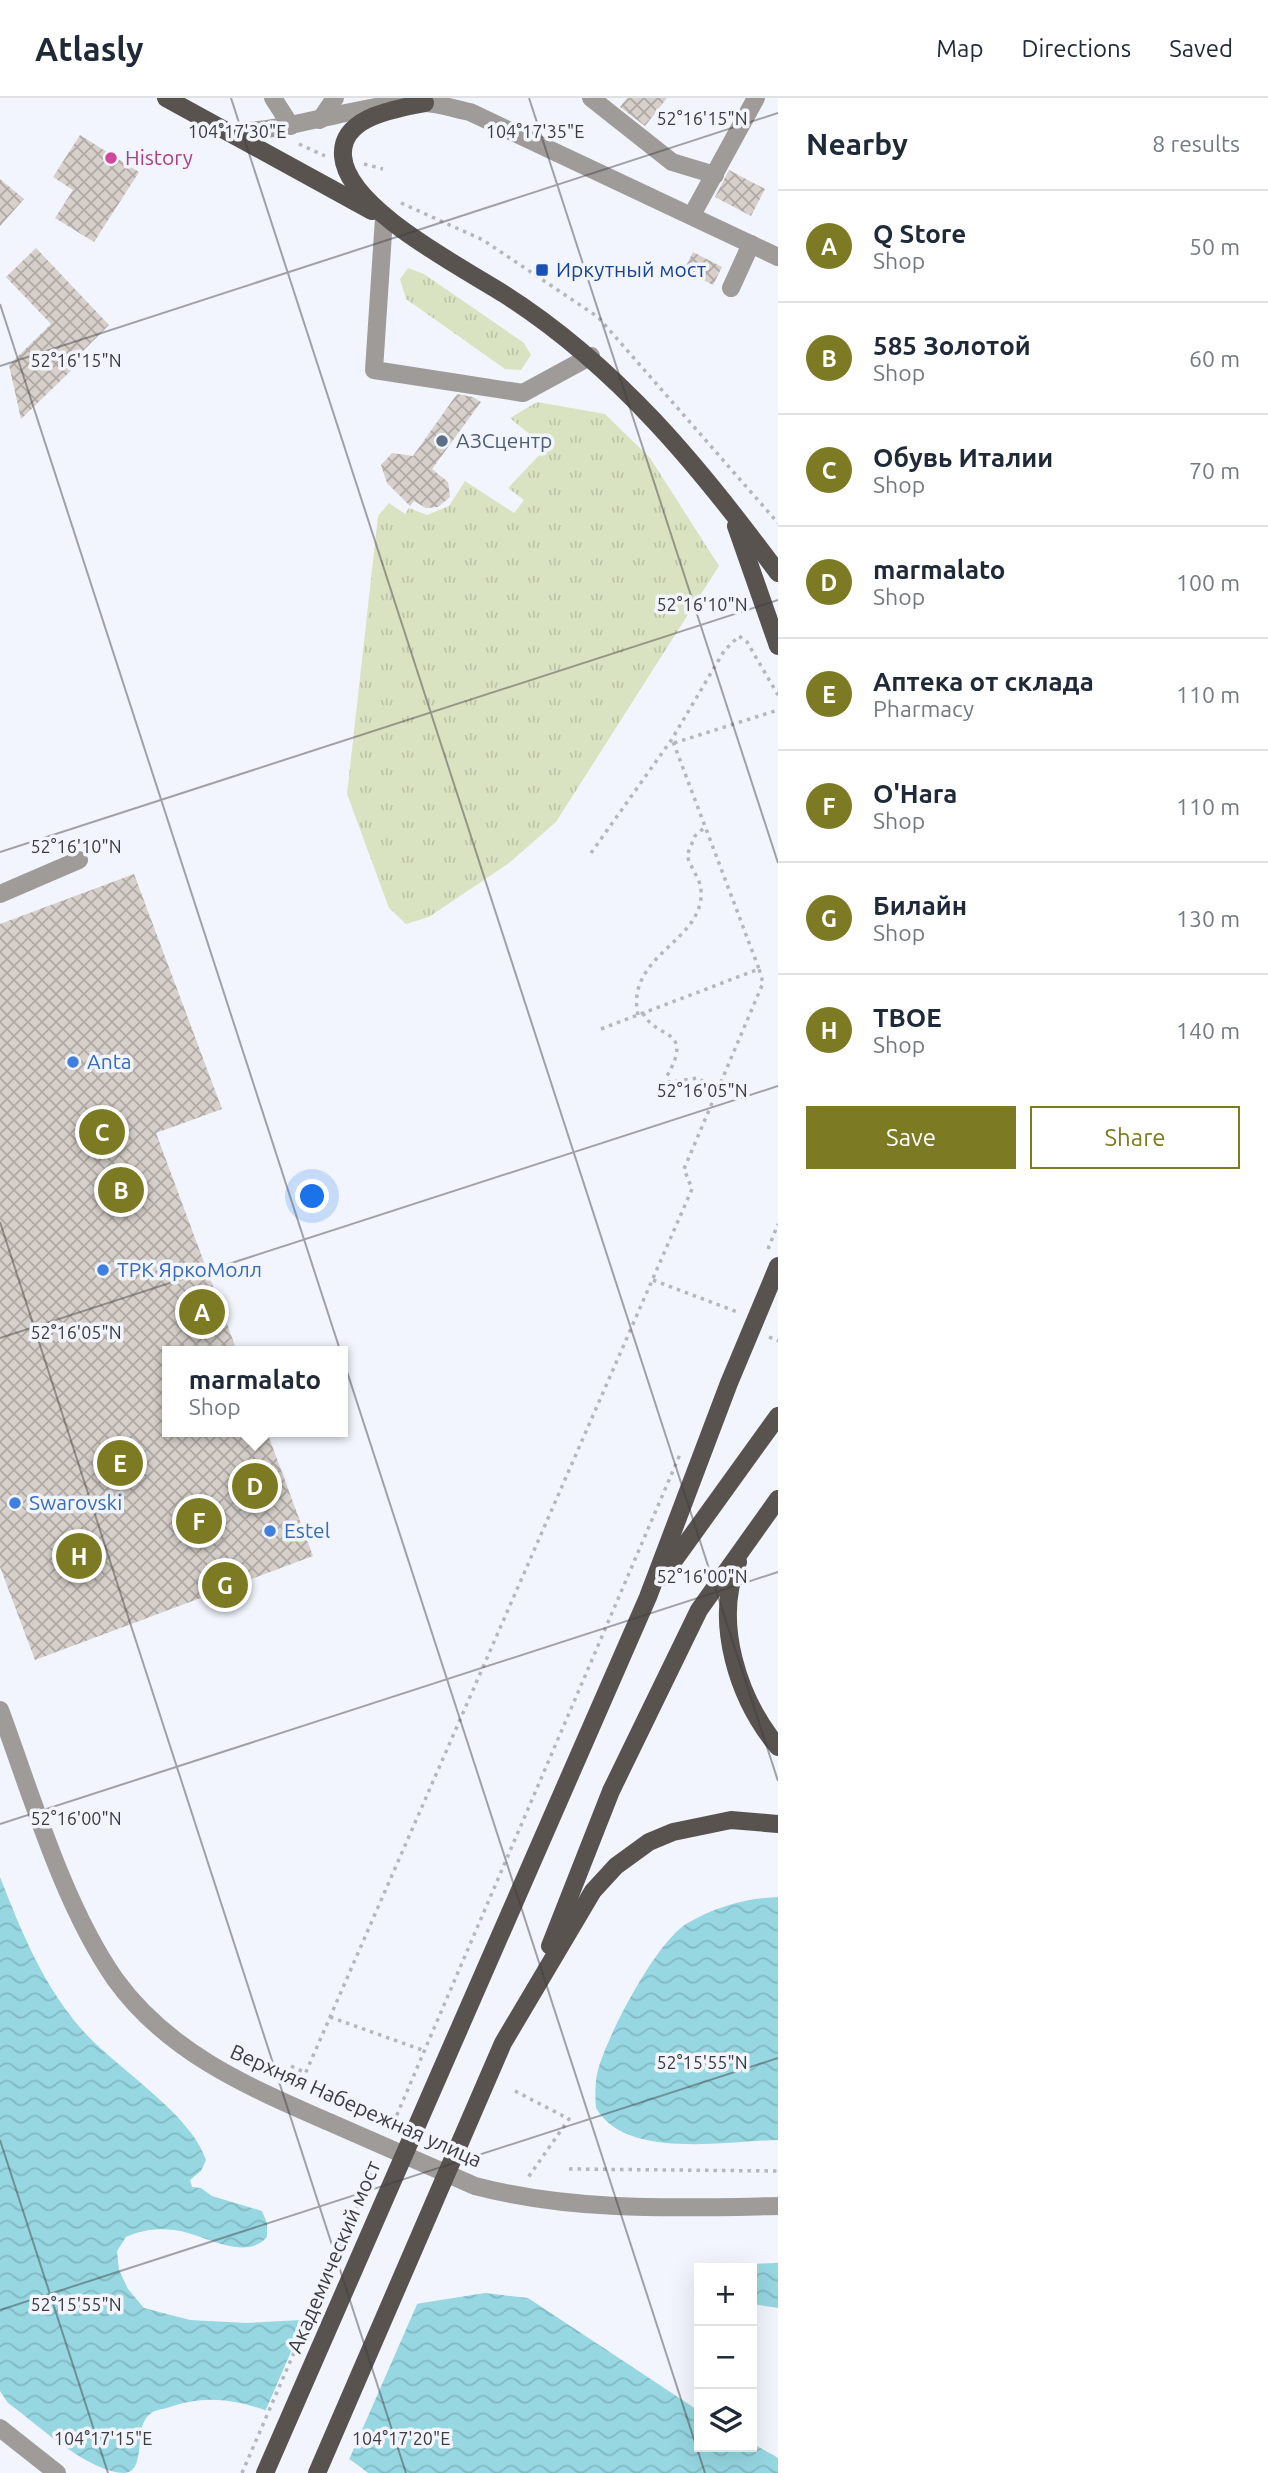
<!DOCTYPE html>
<meta charset="utf-8">
<style>
:root{--surface:#fff;--page:#f6f6f7;--text:#1f2937;--muted:#747a83;--line:#e0e1e3;--accent:#7c7b23}
body{margin:0;font-family:Ubuntu,sans-serif;background:var(--page);color:var(--text)}
.controls{position:absolute;right:21px;bottom:21px;display:grid;overflow:hidden;border-radius:0px;box-shadow:0 7px 28px #0002}
.controls button{width:63px;height:63px;display:grid;place-items:center;padding:0;border:0;border-bottom:2px solid var(--line);background:var(--surface);color:var(--text);font:35px sans-serif}
.you{position:absolute;left:313px;top:1099px;width:24px;height:24px;margin:-18px;border:5px solid #fff;border-radius:50%;background:#1a73e8;box-shadow:0 0 0 10px #1a73e833}
.badge{display:grid;place-items:center;width:46px;height:46px;border-radius:50%;background:var(--accent);color:#fff;font-size:23px;font-weight:700}
.pin{position:absolute;translate:-50% -50%;border:4px solid #fff;box-shadow:0 2px 7px #0006}
.popup{position:absolute;left:162px;top:1248px;width:186px;height:91px;box-sizing:border-box;display:grid;place-content:center;border-radius:0px;background:var(--surface);filter:drop-shadow(0 2px 5px #0005);font-size:23px;white-space:nowrap;color:var(--muted)}
.popup b{font-size:26px;color:var(--text)}
.popup::after{content:'';position:absolute;left:50%;top:100%;margin-left:-14px;border:14px solid transparent;border-top-color:var(--surface)}
.list{margin:0;padding:0;list-style:none}
h2{display:flex;justify-content:space-between;align-items:center;height:91px;margin:0;padding:0 28px;font-size:30px}
h2 small{font-size:23px;font-weight:400;color:var(--muted)}
.list li{display:grid;grid-template-columns:46px 1fr auto;gap:21px;align-items:center;box-sizing:border-box;height:112px;padding:0 28px;border-top:2px solid var(--line)}
.list b{display:block;font-size:26px;white-space:nowrap}
.list p{margin:0;font-size:23px;white-space:nowrap;color:var(--muted)}
.list em{font-size:23px;font-style:normal;color:var(--muted)}
.actions{display:flex;gap:14px;padding:21px 28px}
.actions a{flex:1;padding:16px 0;border:2px solid var(--accent);border-radius:0px;text-align:center;font-size:24px;color:var(--accent)}
.actions .main{background:var(--accent);color:#fff}
.icon{flex:none;width:38px;height:38px;fill:none;stroke:currentColor;stroke-width:2;stroke-linecap:round;stroke-linejoin:round}
.map{position:relative;flex:none;width:778px;height:2375px;overflow:hidden}
header{display:flex;align-items:center;gap:42px;box-sizing:border-box;height:98px;padding:0 35px;background:var(--surface);border-bottom:2px solid var(--line)}
header strong{font-size:33px}
nav{display:flex;gap:38px;margin-inline-start:auto;font-size:24px}
main{display:flex}
aside{flex:1;background:var(--surface)}
.map>svg:first-child{display:block}
</style>
<header>
<strong>Atlasly</strong>
<nav><a>Map</a><a>Directions</a><a>Saved</a></nav>
</header>
<main>
<div class="map">
<svg width="778" height="2375" viewBox="0 0 778 2375">
<defs>
<pattern id="grass-tufts" width="24" height="20" patternUnits="userSpaceOnUse" patternTransform="scale(1.75)"><rect width="24" height="20" fill="#dae3c1"/><path d="M3 7l-1-3M5 7V3M7 7l1-3M15 17l-1-3M17 17v-4M19 17l1-3" fill="none" stroke="#bcc4a7"/></pattern>
<pattern id="water-waves" width="16" height="10" patternUnits="userSpaceOnUse" patternTransform="scale(1.75)"><rect width="16" height="10" fill="#96d7e2"/><path d="M0 5q4-4 8 0t8 0" fill="none" stroke="#82b9c3"/></pattern>
<pattern id="building-cross-hatch" width="8" height="8" patternUnits="userSpaceOnUse" patternTransform="scale(1.75)"><rect width="8" height="8" fill="#d6cfca"/><path d="M0 0l8 8M0 8l8-8" fill="none" stroke="#afa9a5"/></pattern>
</defs>
<rect width="100%" height="100%" fill="#f2f5fd"/>
<g fill="url(#grass-tufts)">
<path d="M408,170L424,176L524,245L531,257L521,272L505,271L406,201L400,181Z"/>
<path d="M537,304L605,316L650,360L719,468L556,724L509,765L429,819L406,826L389,810L347,696L378,418L389,405L405,416L409,410L427,417L449,408L465,383L514,415L524,402L508,390L546,350L510,320Z"/>
</g>
<g fill="url(#water-waves)">
<path d="M0,1779C22,1835 44,1890 85,1935C119,1972 191,2016 206,2062L201,2073L190,2082L192,2089L201,2090L212,2098L262,2113L267,2125V2139C244,2165 203,2135 174,2132C157,2130 141,2132 126,2139L117,2153L119,2172L128,2191L144,2210L190,2222L246,2225L321,2221L485,2195L528,2200L699,2313V2349H752V2345L778,2360V2375H368C313,2333 242,2283 170,2309C164,2311 154,2312 150,2316C132,2329 148,2372 125,2375C89,2375 37,2326 8,2305L0,2293Z"/>
<path d="M778,1799V2042C726,2043 626,2062 596,2010C595,1998 595,1983 598,1972C608,1936 655,1846 686,1826C714,1809 745,1800 778,1799Z"/>
<path d="M778,2165V2210L752,2206V2170H703L710,2167Z"/>
</g>
<path fill="#f2f5fd" d="M418,2204L348,2364L321,2343L264,2316L306,2219Z"/>
<g fill="url(#building-cross-hatch)">
<path d="M627,0H667L645,28L620,9Z"/>
<path d="M80,37L139,74L94,144L55,120L73,92L53,79Z"/>
<path d="M729,72L765,91L751,118L715,99Z"/>
<path d="M0,81L24,101L0,128Z"/>
<path d="M36,150L109,227L76,260L80,264L21,321L9,267L51,226L6,179Z"/>
<path d="M693,154L722,169L713,187L684,172Z"/>
<path d="M457,296L473,299L481,304L432,371L448,384L450,399L438,409L426,410L414,403L410,408L387,385L381,367L392,355L413,358Z"/>
<path d="M134,776L222,1011L156,1035L237,1253H167V1334H267L313,1458L35,1562L0,1469V826Z"/>
</g>
<g fill="none" stroke-linecap="round" stroke-linejoin="round">
<g stroke="#b5b7be" stroke-width="3.5" stroke-dasharray="3.5 5" stroke-linecap="butt">
<path d="M299,46L325,58"/>
<path d="M364,66L383,71"/>
<path d="M401,105L483,142L598,219L778,425"/>
<path d="M674,645L778,612"/>
<path d="M591,755L672,641L724,553L739,538L747,544L778,597"/>
<path d="M643,915C656,942 695,929 667,978L669,984L698,980L708,987L716,999"/>
<path d="M638,917C625,856 705,844 701,792C700,780 690,769 687,757L695,738L705,729"/>
<path d="M601,931L759,871L672,641"/>
<path d="M768,1151L778,1126"/>
<path d="M653,1182L740,1215"/>
<path d="M769,1239L778,1243"/>
<path d="M330,1919L425,1953"/>
<path d="M291,1968L306,1975"/>
<path d="M299,1990L692,1091L684,1071L763,885L759,871"/>
<path d="M515,1993L569,2021L527,2081"/>
<path d="M390,2033L681,1354"/>
<path d="M569,2071L778,2073"/>
<path d="M242,2375L376,2065"/>
</g>
<g stroke="#9e9b99" stroke-width="18">
<path d="M273,0L291,28"/>
<path d="M591,0L672,64L715,77"/>
<path d="M320,22L335,0"/>
<path d="M228,34C294,34 356,5 422,5C438,5 455,11 470,14L778,159"/>
<path d="M692,117L756,0"/>
<path d="M384,120L374,272L523,295L591,258"/>
<path d="M731,190L751,146"/>
<path d="M0,796L79,762"/>
<path d="M0,1612C32,1698 63,1806 115,1881C168,1955 249,1989 329,2024C378,2045 426,2067 475,2088C574,2114 676,2110 778,2108"/>
<path d="M0,2330L57,2375"/>
</g>
<g stroke="#58534f" stroke-width="18">
<path d="M166,0L372,113"/>
<path d="M425,5C397,11 340,18 343,58C347,111 462,169 504,196C617,268 700,369 778,475"/>
<path d="M736,428L778,548"/>
<path d="M738,1464C713,1524 738,1601 778,1649"/>
<path d="M662,1479L778,1318"/>
<path d="M550,1848L611,1693L699,1512L778,1401"/>
<path d="M265,2375L648,1499L729,1285L778,1168"/>
<path d="M317,2375L503,1945L593,1793L616,1768L649,1744L673,1734L731,1722L778,1726"/>
</g>
</g>
<path fill="none" stroke="#3b3c3f" stroke-width="2" stroke-opacity="0.45" d="M231,0L778,1683M529,0L778,765M0,206L705,2375M0,268L778,15M0,754L778,502M0,1124L406,2375M0,1240L778,988M0,1726L778,1474M0,2042L108,2375M0,2212L778,1960"/>
<circle fill="#d1479c" stroke="#f2f5fd" stroke-width="2.5" cx="111" cy="60" r="7"/>
<rect fill="#1a4fb4" stroke="#f2f5fd" stroke-width="2.5" x="535" y="165" width="14" height="14" rx="3.5"/>
<circle fill="#5c6f8a" stroke="#f2f5fd" stroke-width="2.5" cx="442" cy="343" r="7"/>
<g fill="#3f7fe0" stroke="#f2f5fd" stroke-width="2.5">
<circle cx="73" cy="964" r="7"/>
<circle cx="103" cy="1172" r="7"/>
<circle cx="15" cy="1405" r="7"/>
<circle cx="270" cy="1433" r="7"/>
</g>
<g text-anchor="middle" stroke-width="7" stroke-linejoin="round" paint-order="stroke">
<g font-size="21" fill="#b23c85" stroke="#f2f5fd" text-anchor="start">
<text x="125" y="67">History</text>
</g>
<g font-size="21" fill="#164399" stroke="#f2f5fd" text-anchor="start">
<text x="556" y="179">Иркутный мост</text>
</g>
<g font-size="21" fill="#4e5e75" stroke="#f2f5fd" text-anchor="start">
<text x="456" y="350">АЗСцентр</text>
</g>
<g font-size="21" fill="#366cbe" stroke="#f2f5fd" text-anchor="start">
<text x="87" y="971">Anta</text>
<text x="117" y="1179">ТРК ЯркоМолл</text>
<text x="29" y="1412">Swarovski</text>
<text x="284" y="1440">Estel</text>
</g>
<g font-size="21" fill="#3b3c3f" stroke="#f2f5fd">
<text transform="translate(356 2008) rotate(24)" y="7">Верхняя Набережная улица</text>
<text transform="translate(334 2159) rotate(-67)" y="7">Академический мост</text>
</g>
</g>
<g font-size="18" text-anchor="middle" fill="#3b3c3f" stroke="#f2f5fd" stroke-width="7" stroke-linejoin="round" paint-order="stroke">
<text x="702" y="27">52°16'15"N</text>
<text x="237" y="40">104°17'30"E</text>
<text x="535" y="40">104°17'35"E</text>
<text x="76" y="269">52°16'15"N</text>
<text x="702" y="513">52°16'10"N</text>
<text x="76" y="755">52°16'10"N</text>
<text x="702" y="999">52°16'05"N</text>
<text x="76" y="1241">52°16'05"N</text>
<text x="702" y="1485">52°16'00"N</text>
<text x="76" y="1727">52°16'00"N</text>
<text x="702" y="1971">52°15'55"N</text>
<text x="76" y="2213">52°15'55"N</text>
<text x="103" y="2347">104°17'15"E</text>
<text x="401" y="2347">104°17'20"E</text>
</g>
</svg>
<div class="controls">
<button>+</button>
<button>−</button>
<button><svg class="icon" aria-label="layers" viewBox="0 0 24 24"><path d="M12 4l9 5-9 5-9-5zM3 14l9 5 9-5"/></svg></button>
</div>
<div class="you"></div>
<div class="pin badge" style="left:202px;top:1214px">A</div>
<div class="pin badge" style="left:121px;top:1092px">B</div>
<div class="pin badge" style="left:102px;top:1034px">C</div>
<div class="pin badge" style="left:255px;top:1388px">D</div>
<div class="popup"><b>marmalato</b>Shop</div>
<div class="pin badge" style="left:120px;top:1365px">E</div>
<div class="pin badge" style="left:199px;top:1423px">F</div>
<div class="pin badge" style="left:225px;top:1487px">G</div>
<div class="pin badge" style="left:79px;top:1458px">H</div>
</div>
<aside>
<h2>Nearby<small>8 results</small></h2>
<ul class="list">
<li><span class="badge">A</span><div><b>Q Store</b><p>Shop</p></div><em>50 m</em></li>
<li><span class="badge">B</span><div><b>585 Золотой</b><p>Shop</p></div><em>60 m</em></li>
<li><span class="badge">C</span><div><b>Обувь Италии</b><p>Shop</p></div><em>70 m</em></li>
<li><span class="badge">D</span><div><b>marmalato</b><p>Shop</p></div><em>100 m</em></li>
<li><span class="badge">E</span><div><b>Аптека от склада</b><p>Pharmacy</p></div><em>110 m</em></li>
<li><span class="badge">F</span><div><b>O'Hara</b><p>Shop</p></div><em>110 m</em></li>
<li><span class="badge">G</span><div><b>Билайн</b><p>Shop</p></div><em>130 m</em></li>
<li><span class="badge">H</span><div><b>ТВОЕ</b><p>Shop</p></div><em>140 m</em></li>
</ul>
<div class="actions"><a class="main">Save</a><a>Share</a></div>
</aside>
</main>
